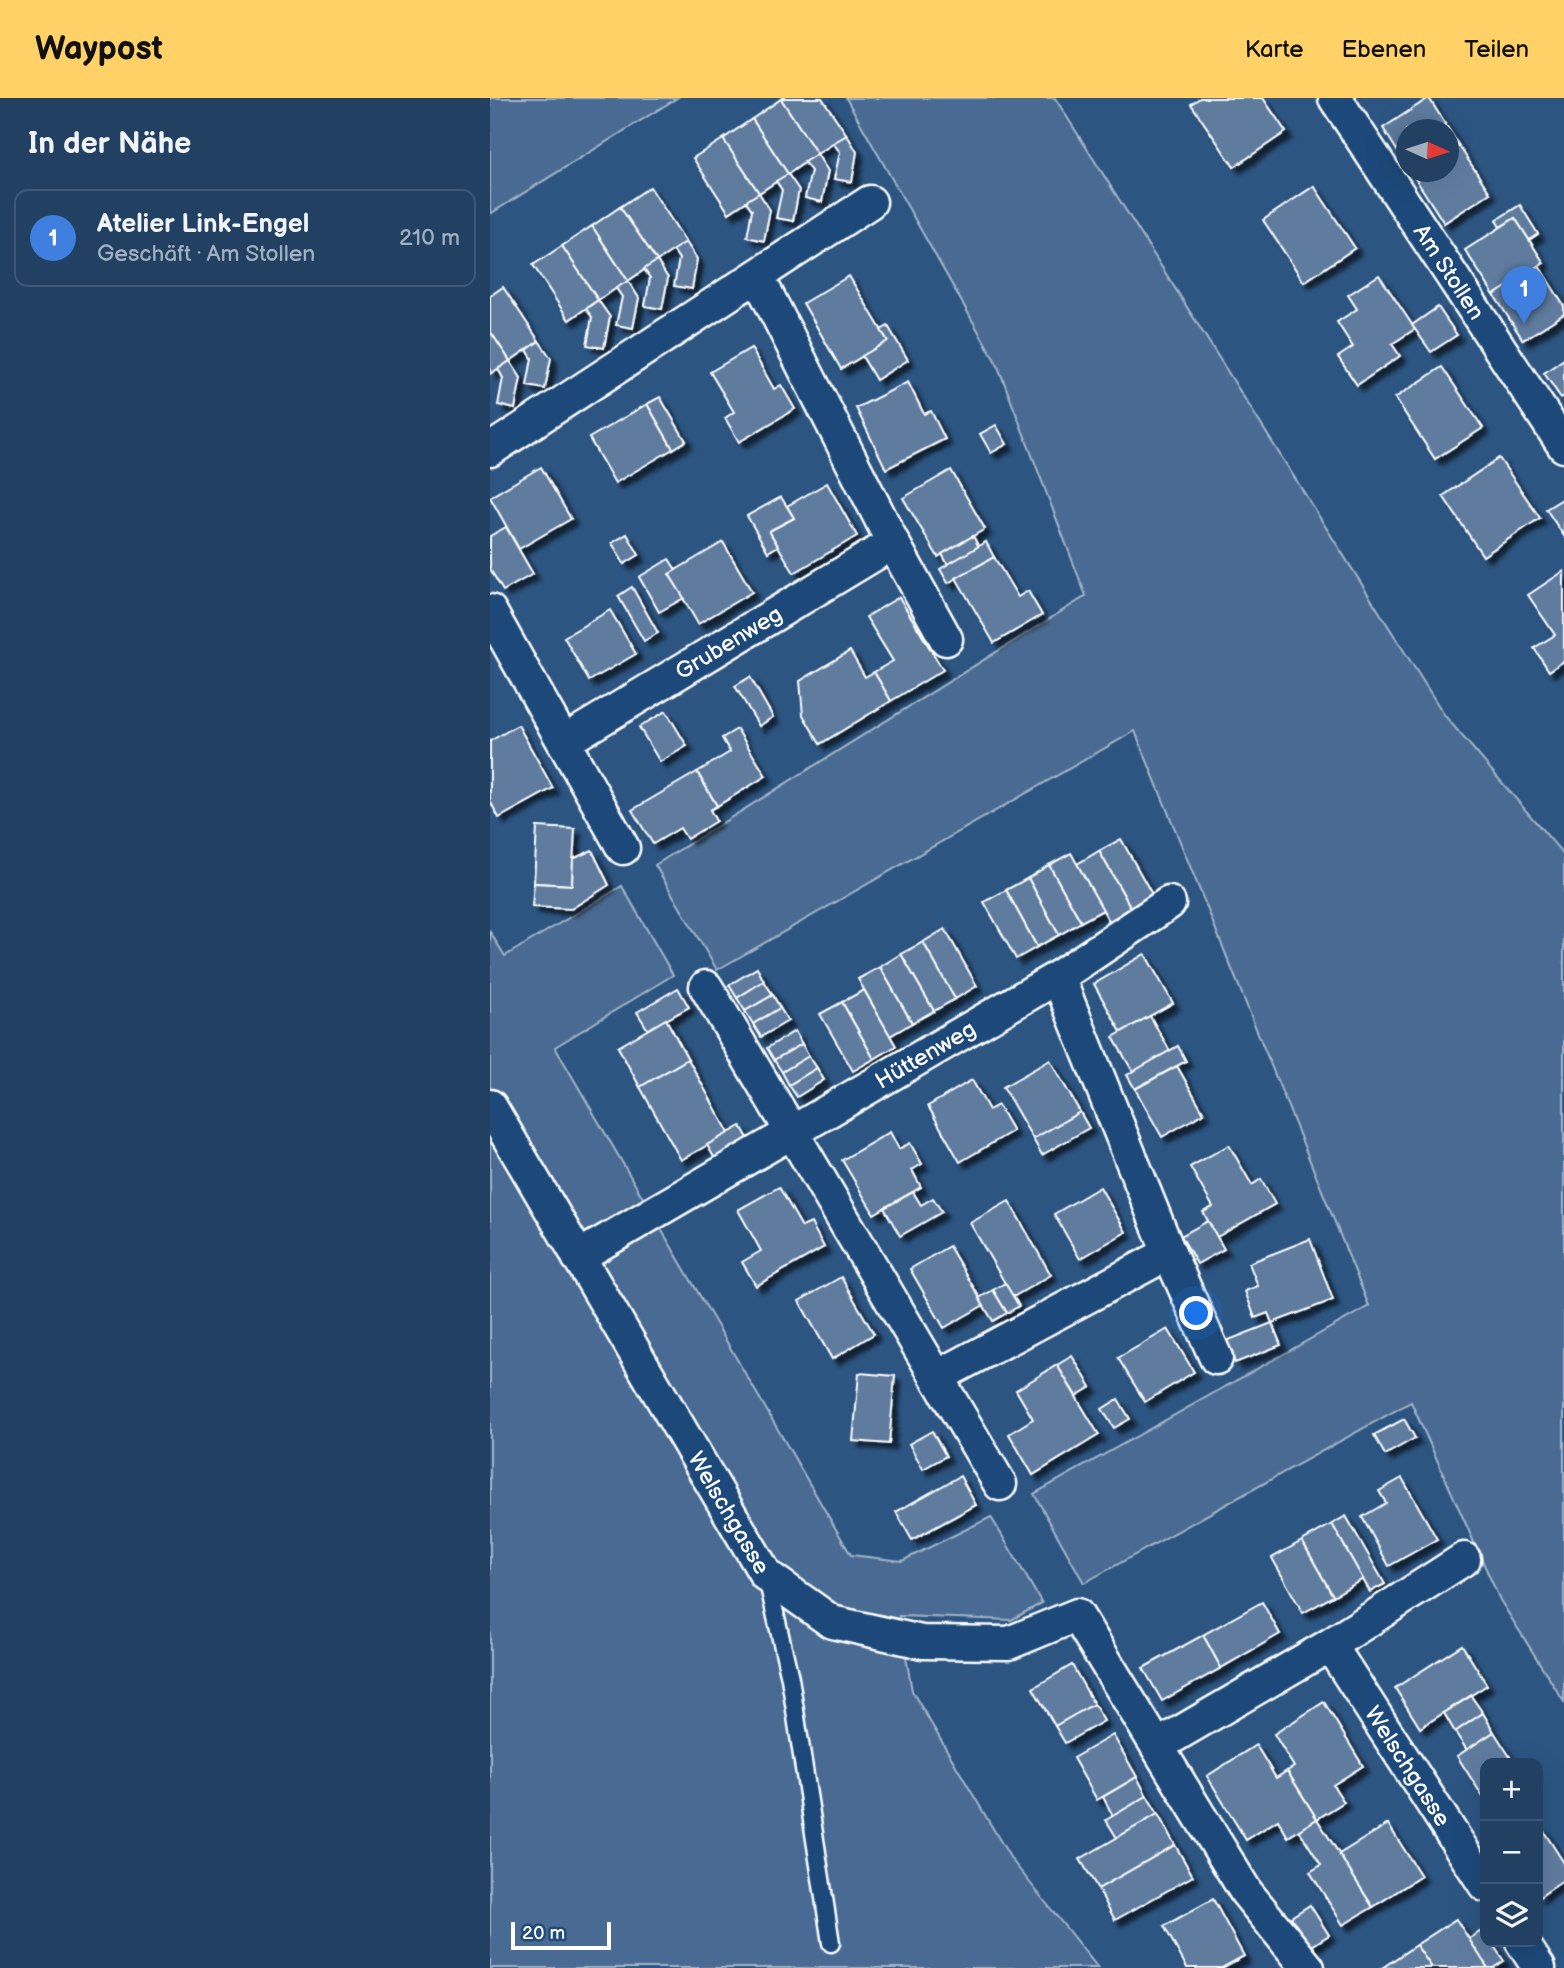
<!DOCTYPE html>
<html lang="de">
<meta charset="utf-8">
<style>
:root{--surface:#214062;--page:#294768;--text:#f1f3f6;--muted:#a2afbe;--line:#3e5977;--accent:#ffd166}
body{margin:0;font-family:"Balsamiq Sans",sans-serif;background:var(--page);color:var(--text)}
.controls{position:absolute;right:21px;bottom:21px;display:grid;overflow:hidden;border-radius:14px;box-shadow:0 7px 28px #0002}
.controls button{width:63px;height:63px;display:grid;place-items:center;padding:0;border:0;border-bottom:2px solid var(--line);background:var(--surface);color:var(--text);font:35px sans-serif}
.compass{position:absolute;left:906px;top:21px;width:63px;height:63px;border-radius:50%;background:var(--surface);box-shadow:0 7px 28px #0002;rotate:93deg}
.scale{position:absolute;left:21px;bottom:18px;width:100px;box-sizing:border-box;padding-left:7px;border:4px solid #fff;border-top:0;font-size:19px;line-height:24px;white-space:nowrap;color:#fff;-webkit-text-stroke:5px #1f4a7a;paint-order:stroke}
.you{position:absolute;left:707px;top:1216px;width:24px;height:24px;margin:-18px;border:5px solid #fff;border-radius:50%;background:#1a73e8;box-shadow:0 0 0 10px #1a73e833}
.badge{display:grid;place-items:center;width:46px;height:46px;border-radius:50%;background:var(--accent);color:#fff;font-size:23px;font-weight:700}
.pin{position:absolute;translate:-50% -58px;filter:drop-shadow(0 2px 4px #0008)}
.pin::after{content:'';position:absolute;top:37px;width:24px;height:21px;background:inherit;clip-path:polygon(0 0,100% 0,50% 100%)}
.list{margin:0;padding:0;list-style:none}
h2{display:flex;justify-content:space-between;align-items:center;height:91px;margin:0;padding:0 28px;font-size:30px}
h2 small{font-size:23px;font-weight:400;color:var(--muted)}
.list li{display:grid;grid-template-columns:46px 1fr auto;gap:21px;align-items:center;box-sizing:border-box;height:98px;margin:0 14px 14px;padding:0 14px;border:2px solid var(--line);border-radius:14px}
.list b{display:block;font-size:26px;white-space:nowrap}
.list p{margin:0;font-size:23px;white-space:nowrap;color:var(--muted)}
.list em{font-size:23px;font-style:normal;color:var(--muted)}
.icon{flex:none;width:38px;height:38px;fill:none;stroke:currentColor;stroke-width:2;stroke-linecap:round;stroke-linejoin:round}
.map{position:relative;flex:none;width:1074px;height:1870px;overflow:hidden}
header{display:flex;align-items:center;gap:42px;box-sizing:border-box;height:98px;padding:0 35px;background:var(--accent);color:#111}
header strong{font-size:33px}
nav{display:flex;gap:38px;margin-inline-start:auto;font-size:24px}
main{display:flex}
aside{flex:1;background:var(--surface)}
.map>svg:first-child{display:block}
</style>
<header>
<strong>Waypost</strong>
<nav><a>Karte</a><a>Ebenen</a><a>Teilen</a></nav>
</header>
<main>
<aside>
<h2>In der Nähe<small></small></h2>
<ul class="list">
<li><span class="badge" style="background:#3f7fe0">1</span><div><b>Atelier Link-Engel</b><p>Geschäft · Am Stollen</p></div><em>210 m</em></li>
</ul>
</aside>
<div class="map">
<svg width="1074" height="1870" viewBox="0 0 1074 1870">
<defs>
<filter id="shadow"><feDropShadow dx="6" dy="6" stdDeviation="2" flood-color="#0009"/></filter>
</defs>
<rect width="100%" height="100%" fill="#2c5582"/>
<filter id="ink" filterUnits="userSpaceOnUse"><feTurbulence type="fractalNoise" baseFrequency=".0143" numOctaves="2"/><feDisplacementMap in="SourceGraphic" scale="14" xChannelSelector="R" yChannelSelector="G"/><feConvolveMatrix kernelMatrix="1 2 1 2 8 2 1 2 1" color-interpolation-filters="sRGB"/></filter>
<g filter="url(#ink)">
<g fill="#486b92" stroke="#a4b5c8" stroke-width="2">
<path d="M0,0H187L0,116Z"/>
<path d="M356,0H565L955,618L1074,757V1604L1010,1502L921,1304L594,1485L544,1396L879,1208L645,633L227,872L165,767L596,498L507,266Z"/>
<path d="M132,788L183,877L65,949L361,1457L412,1463L501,1419L552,1505L521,1522L409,1518L422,1593L521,1761L608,1870H0V834L15,858Z"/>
</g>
<g fill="#5e7c9f" stroke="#fff" stroke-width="2" filter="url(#shadow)">
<path d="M293,0H332L357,37L327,56L291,1Z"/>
<path d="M710,0H773L796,34L744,69L701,6Z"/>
<path d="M939,0L969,48L958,55V32H916V67L893,30Z"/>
<path d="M291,1L327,56L298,76L262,21Z"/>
<path d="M262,21L298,76L269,95L233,41Z"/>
<path d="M357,37L367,54L362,84L344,81L350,54L343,45Z"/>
<path d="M233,41L269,95L239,115L203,60Z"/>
<path d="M969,48L1000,95L954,125L923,77L929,74H958V55Z"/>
<path d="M327,56L338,73L332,104L315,100L321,73L314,64Z"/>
<path d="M298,76L309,92L303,123L286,120L292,92L286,83Z"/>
<path d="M824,88L865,150L814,184L773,122Z"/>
<path d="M160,89L196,144L167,163L130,109Z"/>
<path d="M269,95L280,112L274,143L257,139L262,112L256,103Z"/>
<path d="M1030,107L1048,136L1039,142L1025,120L1010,129L1006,122Z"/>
<path d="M130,109L167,163L138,183L102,128Z"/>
<path d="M1025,120L1054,165L1004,197L975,152Z"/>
<path d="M102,128L138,183L108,202L72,148Z"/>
<path d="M196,144L207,161L202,191L184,188L189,161L183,152Z"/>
<path d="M72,148L108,202L79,222L43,167Z"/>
<path d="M167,163L178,180L172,211L155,208L160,180L154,171Z"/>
<path d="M1049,168L1074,208V216L1033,242L1004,197Z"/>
<path d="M889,177L925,231L902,246L910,258L867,287L848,259L863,249L847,224L867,211L858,197Z"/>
<path d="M359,178L398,243L351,271L313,205Z"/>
<path d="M138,183L149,200L143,230L126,227L132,199L126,190Z"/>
<path d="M13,189L49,243L20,263L0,233V198Z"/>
<path d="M108,202L120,219L114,250L97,247L102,219L96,211Z"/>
<path d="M948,209L967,237L941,254L922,227Z"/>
<path d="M398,228L418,262L386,282L372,258L398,243L391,232Z"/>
<path d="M0,233L20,263L0,276Z"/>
<path d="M49,243L61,260L55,291L37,288L42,260L37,252Z"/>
<path d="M261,250L284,291L291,287L305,311L249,344L235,320L244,314L220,274Z"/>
<path d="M1074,261V298L1071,300L1054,275Z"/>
<path d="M20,263L31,280L25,311L8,307L13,280L8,271Z"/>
<path d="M952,269L993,330L945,361L905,300Z"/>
<path d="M418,284L434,316L441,313L455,341L396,371L366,310Z"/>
<path d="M170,299L196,343L183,351L157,306Z"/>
<path d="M157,306L183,351L125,385L99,340Z"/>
<path d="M506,327L517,346L501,355L490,336Z"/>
<path d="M1009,360L1050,420L993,458L953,398Z"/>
<path d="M51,369L81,421L29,451L0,399Z"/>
<path d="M461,372L495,431L448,459L413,400Z"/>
<path d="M337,385L367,438L304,475L279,433L304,420L297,408Z"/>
<path d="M291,399L304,420L279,433L288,448L278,454L257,418Z"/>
<path d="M1074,400V438L1056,411Z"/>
<path d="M16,429L43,476L13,493L0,471V438Z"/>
<path d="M137,436L149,457L134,466L122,445Z"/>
<path d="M483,438L489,449L458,467L452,456Z"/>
<path d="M233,444L262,494L208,526L179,476Z"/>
<path d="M496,444L504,459L458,485L450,471Z"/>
<path d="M504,459L528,499L538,493L552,517L504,545L466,480Z"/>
<path d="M179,461L186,472L179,476L194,500L169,514L149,479Z"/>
<path d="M1074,473V563L1059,573L1044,550L1065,537L1038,497Z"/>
<path d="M142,489L168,535L154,543L128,498Z"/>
<path d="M409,499L453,572L401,603L384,574L403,563L376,519Z"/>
<path d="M120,512L146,556L99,583L74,539Z"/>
<path d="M360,553L375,579L384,574L401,603L330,646L313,617L310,583Z"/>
<path d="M260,579L283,619L269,628L245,588Z"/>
<path d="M176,613L197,648L170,664L149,629Z"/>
<path d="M28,627L63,690L9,720L0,703V643Z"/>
<path d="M247,631L276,678L227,708L207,674L240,654L232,640Z"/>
<path d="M207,674L227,708L220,712L226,723L197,741L190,730L163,746L142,712Z"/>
<path d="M47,729L85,731L82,787L44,785Z"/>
<path d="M631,741L663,798L641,810L609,753Z"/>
<path d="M102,752L119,787L81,811L42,809L44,785L82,787L83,761Z"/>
<path d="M609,753L641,810L619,823L587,766Z"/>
<path d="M581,755L613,812L591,824L559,767Z"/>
<path d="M559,767L591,824L569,837L538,780Z"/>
<path d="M538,780L569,837L547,849L516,792Z"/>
<path d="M516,792L547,849L526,861L494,804Z"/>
<path d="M455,831L487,888L465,901L433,844Z"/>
<path d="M433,844L465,901L444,913L411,856Z"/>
<path d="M411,856L444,913L422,925L390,869Z"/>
<path d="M655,856L683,905L631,934L604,886Z"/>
<path d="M390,869L422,925L400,938L368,881Z"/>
<path d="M267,870L274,883L247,900L239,887Z"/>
<path d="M274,883L283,897L255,913L247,900Z"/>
<path d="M188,890L199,909L158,932L147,914Z"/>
<path d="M374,892L406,948L384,961L352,904Z"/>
<path d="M283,897L290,910L263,926L255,913Z"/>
<path d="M352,904L384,961L363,973L330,916Z"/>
<path d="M290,910L298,923L271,939L263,926Z"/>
<path d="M660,918L680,953L643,974L623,939Z"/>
<path d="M176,921L198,961L150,989L128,949Z"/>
<path d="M305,933L312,946L284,962L277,950Z"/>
<path d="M312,946L319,958L292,974L284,962Z"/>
<path d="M688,948L696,963L645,991L637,977Z"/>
<path d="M319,958L327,970L299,987L292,974Z"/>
<path d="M198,961L239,1035L191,1062L150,989Z"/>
<path d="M560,962L590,1014L543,1041L513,989Z"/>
<path d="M687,968L714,1015L672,1039L645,991Z"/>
<path d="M327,970L334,982L307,999L299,987Z"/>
<path d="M482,982L499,1012L508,1007L523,1033L470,1064L438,1008Z"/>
<path d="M590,1014L599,1030L552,1057L543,1041Z"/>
<path d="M251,1028L259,1042L225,1061L217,1047Z"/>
<path d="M400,1034L409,1051L420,1045L432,1066L422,1072L431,1089L384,1116L352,1062Z"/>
<path d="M739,1047L762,1087L771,1081L785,1106L727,1139L713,1114L723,1109L700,1069Z"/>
<path d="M289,1089L312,1129L321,1125L334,1149L266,1188L252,1164L271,1153L248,1112Z"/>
<path d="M610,1089L636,1134L590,1161L564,1116Z"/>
<path d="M423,1094L431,1107L443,1100L452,1114L410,1138L394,1110Z"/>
<path d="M519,1103L561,1177L523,1199L480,1125Z"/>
<path d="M718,1123L734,1151L707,1166L691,1138Z"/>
<path d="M820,1141L843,1202L782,1225L778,1215L765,1220L755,1193L768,1188L759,1165Z"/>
<path d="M459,1148L494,1207L454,1230L420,1171Z"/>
<path d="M351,1179L384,1236L342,1261L309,1203Z"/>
<path d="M515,1185L529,1208L517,1215L503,1192Z"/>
<path d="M503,1192L517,1215L503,1223L489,1200Z"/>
<path d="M782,1225L791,1247L745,1265L736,1243Z"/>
<path d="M678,1231L704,1274L655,1304L628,1260Z"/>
<path d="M582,1258L601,1289L586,1298L567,1267Z"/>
<path d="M567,1267L609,1337L543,1377L519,1336L543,1321L526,1292Z"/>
<path d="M369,1275L405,1278L399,1346L363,1343Z"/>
<path d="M628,1301L640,1321L624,1330L612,1311Z"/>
<path d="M914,1321L925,1340L895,1357L884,1337Z"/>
<path d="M442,1333L456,1358L433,1371L419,1346Z"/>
<path d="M470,1378L486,1407L422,1442L406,1414Z"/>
<path d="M912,1380L947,1441L899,1468L872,1419L896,1405L889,1393Z"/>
<path d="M856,1418L895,1486L880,1494L842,1426Z"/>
<path d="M842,1426L873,1481L843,1498L812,1443Z"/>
<path d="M812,1443L843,1498L813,1515L782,1460Z"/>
<path d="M772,1504L790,1536L731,1570L713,1537Z"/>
<path d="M713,1537L731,1570L672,1603L653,1570Z"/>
<path d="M972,1547L997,1587L930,1630L905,1590Z"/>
<path d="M582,1567L604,1606L565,1628L543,1590Z"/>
<path d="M981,1598L993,1615L965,1634L954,1615Z"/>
<path d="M834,1604L873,1668L843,1687L854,1704L827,1721L797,1673L804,1669L784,1636Z"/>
<path d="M604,1606L614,1623L575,1645L565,1628Z"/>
<path d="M993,1615L1004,1634L977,1652L965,1634Z"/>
<path d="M1004,1634L1024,1665H995V1702L967,1658Z"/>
<path d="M623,1637L647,1679L607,1702L583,1660Z"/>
<path d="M766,1647L786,1680L797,1673L827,1721L798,1739L788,1722L756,1742L717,1678Z"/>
<path d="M647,1679L657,1698L623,1718L613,1699Z"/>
<path d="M657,1698L668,1716L627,1740L616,1722Z"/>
<path d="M668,1716L685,1747L608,1791L590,1761Z"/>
<path d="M827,1721L883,1809L853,1827L820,1774L831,1767L809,1732Z"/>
<path d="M898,1726L931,1778L883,1809L849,1756Z"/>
<path d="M1051,1729L1074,1765V1782L1048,1800V1731Z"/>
<path d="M685,1747L703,1778L625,1822L608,1791Z"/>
<path d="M723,1801L754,1858L732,1870H697L674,1828Z"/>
<path d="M820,1807L839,1837L820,1849L801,1819Z"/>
<path d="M966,1821L979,1841L998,1870H942L926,1847Z"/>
<path d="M993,1832L995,1844H1001L1014,1863L1003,1870H998L979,1841Z"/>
<path d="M926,1847L942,1870H892Z"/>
</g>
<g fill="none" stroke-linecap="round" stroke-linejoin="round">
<g stroke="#fff" stroke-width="21">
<path id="service" d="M277,1480L300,1580L341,1845"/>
</g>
<g stroke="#fff" stroke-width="37">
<g id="minor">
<path id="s1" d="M845,0L1074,348"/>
<path d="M268,179L403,445L456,541"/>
<path d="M0,352L380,104"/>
<path d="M0,513L133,750"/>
<path id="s2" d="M75,643L403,445"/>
<path d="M568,879L679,1155L726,1260"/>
<path d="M216,889L510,1386"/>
<path id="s3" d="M0,1008L276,1477L342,1524L432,1544L519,1545L587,1517L756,1794L818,1870"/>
<path id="s4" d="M88,1159L568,879L679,805"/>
<path d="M447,1279L679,1155"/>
<path id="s5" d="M840,1547L995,1787"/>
<path d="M667,1648L840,1547L974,1461"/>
<path d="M1032,1844L1049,1870"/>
</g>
</g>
<use href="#service" stroke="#1f4a7a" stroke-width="16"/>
<use href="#minor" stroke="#1f4a7a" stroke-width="32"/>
</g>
</g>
<g text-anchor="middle" stroke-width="5" stroke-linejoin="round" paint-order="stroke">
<g font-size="23" fill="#fff" stroke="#1f4a7a">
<text dy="8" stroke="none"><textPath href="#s1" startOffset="208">Am Stollen</textPath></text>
<text dy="8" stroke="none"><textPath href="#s2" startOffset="191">Grubenweg</textPath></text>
<text dy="8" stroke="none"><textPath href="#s4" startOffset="402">Hüttenweg</textPath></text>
<text dy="8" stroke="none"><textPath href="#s3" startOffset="472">Welschgasse</textPath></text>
<text dy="8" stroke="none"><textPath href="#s5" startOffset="144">Welschgasse</textPath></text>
</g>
</g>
</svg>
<div class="controls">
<button>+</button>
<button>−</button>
<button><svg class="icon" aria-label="layers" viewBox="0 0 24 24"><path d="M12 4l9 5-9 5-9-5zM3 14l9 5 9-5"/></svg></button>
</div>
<svg class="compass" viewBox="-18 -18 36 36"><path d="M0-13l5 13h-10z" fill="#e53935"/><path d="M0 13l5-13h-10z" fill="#a2afbe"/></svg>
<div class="scale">20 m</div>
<div class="you"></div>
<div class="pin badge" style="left:1034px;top:226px;background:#3f7fe0">1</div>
</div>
</main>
